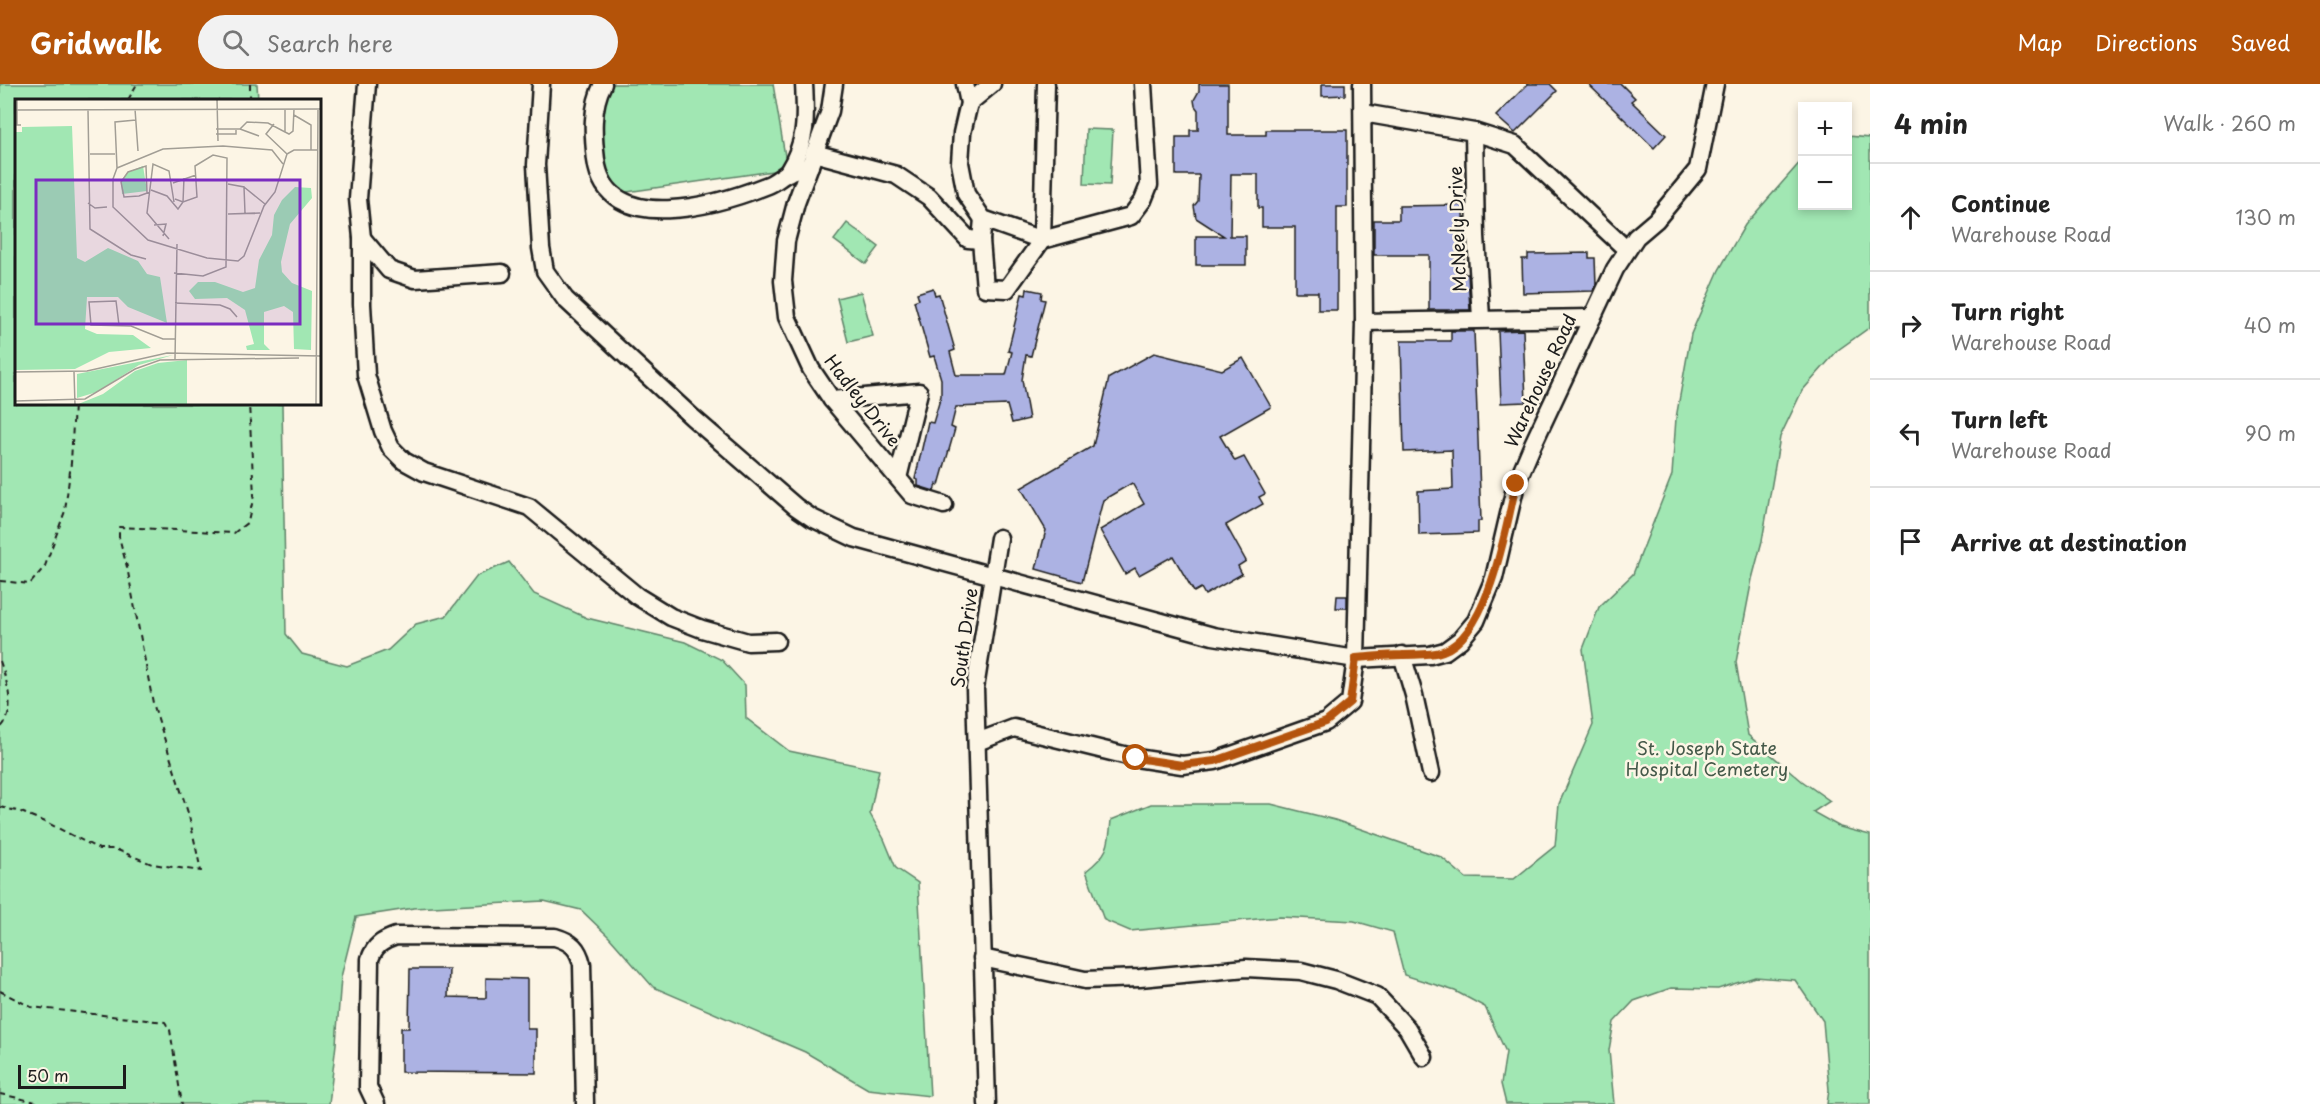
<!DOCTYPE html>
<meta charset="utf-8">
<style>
:root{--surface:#fff;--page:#f2f2f2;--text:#222;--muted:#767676;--line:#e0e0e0;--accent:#b45309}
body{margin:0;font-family:"Playpen Sans",sans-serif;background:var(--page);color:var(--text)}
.controls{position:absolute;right:18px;top:18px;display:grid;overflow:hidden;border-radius:0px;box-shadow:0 3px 9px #0003}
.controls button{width:54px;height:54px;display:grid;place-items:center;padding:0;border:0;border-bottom:2px solid var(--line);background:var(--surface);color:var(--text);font:30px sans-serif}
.scale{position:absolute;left:18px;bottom:15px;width:108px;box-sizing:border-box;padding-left:6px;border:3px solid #1c1c1c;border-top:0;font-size:16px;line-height:21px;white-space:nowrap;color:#1c1c1c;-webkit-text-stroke:4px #fcf5e5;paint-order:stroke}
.stop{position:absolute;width:18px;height:18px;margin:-14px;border:4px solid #b45309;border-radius:50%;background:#fff}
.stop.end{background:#b45309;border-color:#fff;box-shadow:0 2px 6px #0008}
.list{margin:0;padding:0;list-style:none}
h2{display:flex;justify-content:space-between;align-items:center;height:78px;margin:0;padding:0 24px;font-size:26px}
h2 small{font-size:20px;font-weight:400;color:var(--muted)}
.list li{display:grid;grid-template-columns:39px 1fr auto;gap:18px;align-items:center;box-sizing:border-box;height:108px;padding:0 24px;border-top:2px solid var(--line)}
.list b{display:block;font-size:22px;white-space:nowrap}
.list p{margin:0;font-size:20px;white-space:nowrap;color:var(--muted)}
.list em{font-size:20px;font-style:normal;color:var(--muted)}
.icon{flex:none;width:33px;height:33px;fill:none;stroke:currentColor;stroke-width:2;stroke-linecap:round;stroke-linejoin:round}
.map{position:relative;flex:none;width:1870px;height:1020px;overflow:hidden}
header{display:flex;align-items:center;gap:36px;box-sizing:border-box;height:84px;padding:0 30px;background:var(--accent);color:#fff}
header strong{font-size:28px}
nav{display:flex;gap:33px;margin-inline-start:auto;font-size:21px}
.search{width:420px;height:54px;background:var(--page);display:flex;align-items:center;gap:15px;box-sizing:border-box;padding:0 21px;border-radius:33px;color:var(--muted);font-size:22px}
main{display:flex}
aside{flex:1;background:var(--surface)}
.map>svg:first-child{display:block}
</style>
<header>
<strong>Gridwalk</strong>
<div class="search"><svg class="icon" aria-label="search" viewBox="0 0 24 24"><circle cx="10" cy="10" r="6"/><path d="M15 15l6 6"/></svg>Search here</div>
<nav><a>Map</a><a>Directions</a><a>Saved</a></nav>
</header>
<main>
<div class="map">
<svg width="1870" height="1020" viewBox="0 0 1870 1020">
<rect width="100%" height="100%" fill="#fcf5e5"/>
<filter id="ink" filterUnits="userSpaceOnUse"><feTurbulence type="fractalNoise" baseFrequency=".0167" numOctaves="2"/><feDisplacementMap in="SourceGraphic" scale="12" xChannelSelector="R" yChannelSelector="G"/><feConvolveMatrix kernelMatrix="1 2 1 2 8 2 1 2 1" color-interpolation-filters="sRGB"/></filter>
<g filter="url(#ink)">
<g fill="#a1e7b3" stroke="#5e8268" stroke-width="1.5">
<path d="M0,0H257L258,16H16V320H282L286,550L302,570L347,582L388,566L416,540L446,532L477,492L509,478L534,510L587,534L685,558L722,576L745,601L746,634L789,667L879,686L870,730L884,755L896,784L918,799L930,1012L868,1005L805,968L653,903L609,853L581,826L544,817L414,824L356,833L341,893L336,960L329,1020H0Z"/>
<path d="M608,0H773L786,78L780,86L620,109L608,100L597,52Z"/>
<path d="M1086,45L1113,46L1110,101L1084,100Z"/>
<path d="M1848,52L1870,54V243L1838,266L1802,307L1780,353L1762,457L1752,495L1736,578L1748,651L1802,697L1830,717L1813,728L1840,743L1870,751V1020H1827L1829,1006L1823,937L1795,896L1755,893L1718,905L1671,904L1634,917L1614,938L1609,966L1614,1020H1506L1501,1000L1506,968L1485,923L1455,907L1404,891L1393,848L1354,837L1280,833L1130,847L1104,836L1086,787C1108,770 1109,763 1111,736L1151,720H1271L1335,736L1441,773L1466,794L1514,795L1555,762L1559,720L1593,641L1583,565L1599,523L1633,490L1672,391L1676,334L1691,250L1719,186L1745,141L1802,76V122H1848Z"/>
<path d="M847,139L879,163L866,180L834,156Z"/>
<path d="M861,208L873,252L848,258L837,214Z"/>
</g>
<g fill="#acb2e3" stroke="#1c1c1c" stroke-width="1.5">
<path d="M1199,0H1228V51H1266V46H1347V123H1337V226H1318V208H1295V143H1262V124H1258V90H1231L1230,152H1246V181H1196V152H1224L1196,134L1194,122L1198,117L1199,91H1176V53H1190V46H1198V26L1195,22L1194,16L1199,7Z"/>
<path d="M1322,0H1345V11L1322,12Z"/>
<path d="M1528,0H1550L1557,7L1515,49L1496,32Z"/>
<path d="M1588,0H1621L1635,14L1631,17L1666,51L1654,64Z"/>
<path d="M1463,121L1464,190H1468L1470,226H1429V171H1374V136H1399V122Z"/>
<path d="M1589,169V174H1595L1596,202L1593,207L1523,209L1522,175H1528V170Z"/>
<path d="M933,204L935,211L939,210L955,266L950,268L956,291H1006L1012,268L1008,267L1022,210L1026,211L1027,205L1042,208L1041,215L1045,216L1031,272L1026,271L1022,296L1029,335L1012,339L1007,321L956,323L951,343L955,345L939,401L936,400L934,407L918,402V396L915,395L928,338L933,339L941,312V295L934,272L930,273L914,217L919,215L917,209Z"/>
<path d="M1523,246L1526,318L1501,319L1498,247Z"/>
<path d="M1451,247H1474L1481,437H1478V449L1419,451L1418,407L1453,405L1452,366L1404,368L1401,257H1451Z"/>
<path d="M1154,269L1222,286L1243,274L1271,323L1220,352L1235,377L1244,373L1265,410L1259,413L1263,420L1226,441L1246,477L1238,482L1242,490L1205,511L1201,504L1194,508L1173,472L1139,491L1135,484L1125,490L1100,446L1144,420L1132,399L1103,416L1082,498L1036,485L1046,446L1021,404L1093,362L1109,294Z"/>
<path d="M1337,512H1347V524H1336Z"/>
<path d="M410,885H449L448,913L486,914V894L527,895V945H536V989L401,988V944H409Z"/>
</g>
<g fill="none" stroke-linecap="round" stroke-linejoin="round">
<g stroke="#1c1c1c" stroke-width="21">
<g id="minor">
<path d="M367,0L358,115L362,154V220L366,291L383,347L391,364L404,377L424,388L529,423L637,512L671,533L702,545L748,558L776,557"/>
<path d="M541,0L536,81L541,164L545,187L565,215L692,333L796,423L812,434L854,454L1213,552L1356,575L1430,571L1445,567L1460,556L1476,537L1494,494L1516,400L1533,360L1615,185L1636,153L1656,136L1698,85L1715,0"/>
<path d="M603,0C591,23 593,51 596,76C606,155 720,120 768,101C776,98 781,92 788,89C794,85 803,84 810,82"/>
<path d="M834,0L830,27L796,119L786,157L783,197L787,233L811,285L832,316L912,411L944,421"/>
<path d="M965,0L969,19L962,49L960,79L966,110L983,135L1042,156L1131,132L1143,116L1149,101L1143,0"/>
<path d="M969,19L992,0"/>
<path d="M1363,29L1474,48L1476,152L1481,234"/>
<path d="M1474,48L1515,61L1627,166"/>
<path d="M814,69L896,91L929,113L968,155L981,156"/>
<path d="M788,88C807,57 806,36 804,0"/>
<path d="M983,135L981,156L985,204L1007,205L1042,156L1046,0"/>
<path d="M362,154L389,186L415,195L502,189"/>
<path d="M1364,238L1592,234"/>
<path d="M832,316L919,308L898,394"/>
<path d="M1402,571L1414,611L1431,689"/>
<path d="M977,658L1014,644L1136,674L1182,681L1215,677L1326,638L1350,618L1356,575L1364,238L1362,0"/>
<path d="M982,874L1085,896L1140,894L1246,884L1301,887L1336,896L1377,912L1407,944L1424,973"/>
<path d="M376,1020L368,1003L370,875C375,861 382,857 396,852L555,853C572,858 578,864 582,880L585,1020"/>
<path d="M987,1020L975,604L999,454"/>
</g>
</g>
<g stroke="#1c1c1c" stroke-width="2" stroke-dasharray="6 4.5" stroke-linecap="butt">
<path d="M250,0V16"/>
<path d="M128,16L137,0"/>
<path d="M0,497L30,500L45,482L65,427L71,379L74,320"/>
<path d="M0,577C6,595 18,629 0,644"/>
<path d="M0,723L21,728L48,739L99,765H115L152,780L201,787L189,732L153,619L127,483L119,453V443L234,449L248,438L254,411L249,320"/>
<path d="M0,907L31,923L165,938L170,946L182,1020"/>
<path d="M0,1010L45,1020"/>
</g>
<use href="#minor" stroke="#fcf5e5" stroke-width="16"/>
</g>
</g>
<g fill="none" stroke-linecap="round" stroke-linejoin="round" filter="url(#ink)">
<path stroke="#b45309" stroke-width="8" d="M1136,674L1182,681L1215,677L1326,638L1350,618L1356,574C1371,573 1387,571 1402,571C1416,570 1430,572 1443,567C1489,551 1506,443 1516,400"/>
</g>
<g text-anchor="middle" stroke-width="5" stroke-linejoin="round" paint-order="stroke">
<g font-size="18" fill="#1c1c1c" stroke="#fcf5e5">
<text transform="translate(1458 145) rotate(-92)" y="6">McNeely Drive</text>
<text transform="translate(1541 297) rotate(-65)" y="6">Warehouse Road</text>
<text transform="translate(862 317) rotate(52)" y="6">Hadley Drive</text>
<text transform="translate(965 554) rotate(-82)" y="6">South Drive</text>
</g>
<g font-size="18" fill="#445949" stroke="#fcf5e5">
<text x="1707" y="671">St. Joseph State<tspan x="1707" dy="21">Hospital Cemetery</tspan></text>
</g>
</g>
<g transform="translate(15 15)">
<rect width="306" height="306" fill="#fcf5e5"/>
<path d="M57,27L62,159L70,163L93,149L123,162L132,175L145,178L152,224L113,208L103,198H72L70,230L82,235L118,236L136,249L94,253L60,270L0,271V33H7V28ZM128,67L132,92L107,95L106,83L113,73ZM280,88L296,89L297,99L275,125L266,163L267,173L277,184L297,192L296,251L279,250L278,213L269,207L249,213V245L255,251H232L231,247L239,245L230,211L212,199L180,200L174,192L183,183H200L228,193L240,189L244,161L257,136L259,116L267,101ZM158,256L124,266L82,293L62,299V275ZM172,261V306H61L88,295L120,272L143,264Z" fill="#a1e7b3"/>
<path fill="none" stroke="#a29e95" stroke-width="1.5" d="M2,0V26H6M202,0L203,42M120,10L123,52M0,11L306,10M73,11L75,130L116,156L131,160M270,11V33L274,35L278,32L279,10M279,16L296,26V51M259,25L251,35L272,55M201,30H225L232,23L253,24L270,33M225,30L244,37M201,35H221V31M75,55H100M272,55L279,51H302M102,69L98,80V108L133,141L192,159L223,162L229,157L249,107L260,93L272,55M102,69L148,50L208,47L257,51L268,65M102,69L100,23L121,21M158,84L181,76M213,85L229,88L230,114M229,88L250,105M136,91L152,97L163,110L168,103L169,79M132,94L131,67L113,73L106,83L109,98L124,97L135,93M73,104L80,109L92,108M213,115L245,114M139,126L151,125L148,137M154,140L132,114L138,65L154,72L159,103M159,174L188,177L211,168L212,59L198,56L180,67L182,98L168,103L160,100M160,204L205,206L215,210L222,218M104,226L101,202L74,203L76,226L116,227L148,240H160M160,260L162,145M0,273L72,272L152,254L306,257M59,273L60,306M0,302L70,300L120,270L145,261L284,259M301,306L303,10"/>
<path fill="#7b2cbf" fill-opacity="0.15" stroke="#7b2cbf" stroke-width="3" d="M21,81H285V225H21Z"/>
<rect width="306" height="306" fill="none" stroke="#1c1c1c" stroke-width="3"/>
</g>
</svg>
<div class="controls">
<button>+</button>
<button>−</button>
</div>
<div class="scale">50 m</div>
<div class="stop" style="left:1136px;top:674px"></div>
<div class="stop end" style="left:1516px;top:400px"></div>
</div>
<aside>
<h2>4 min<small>Walk · 260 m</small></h2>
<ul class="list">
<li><svg class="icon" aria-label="ahead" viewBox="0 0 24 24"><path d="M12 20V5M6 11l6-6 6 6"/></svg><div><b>Continue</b><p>Warehouse Road</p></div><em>130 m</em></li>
<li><svg class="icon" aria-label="right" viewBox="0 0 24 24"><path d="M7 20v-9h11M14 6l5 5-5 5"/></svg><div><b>Turn right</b><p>Warehouse Road</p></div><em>40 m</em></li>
<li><svg class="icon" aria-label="left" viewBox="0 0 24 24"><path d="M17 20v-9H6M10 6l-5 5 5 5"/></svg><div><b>Turn left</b><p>Warehouse Road</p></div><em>90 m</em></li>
<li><svg class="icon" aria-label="arrive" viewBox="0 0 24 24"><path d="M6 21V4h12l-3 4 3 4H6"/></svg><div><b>Arrive at destination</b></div></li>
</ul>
</aside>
</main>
